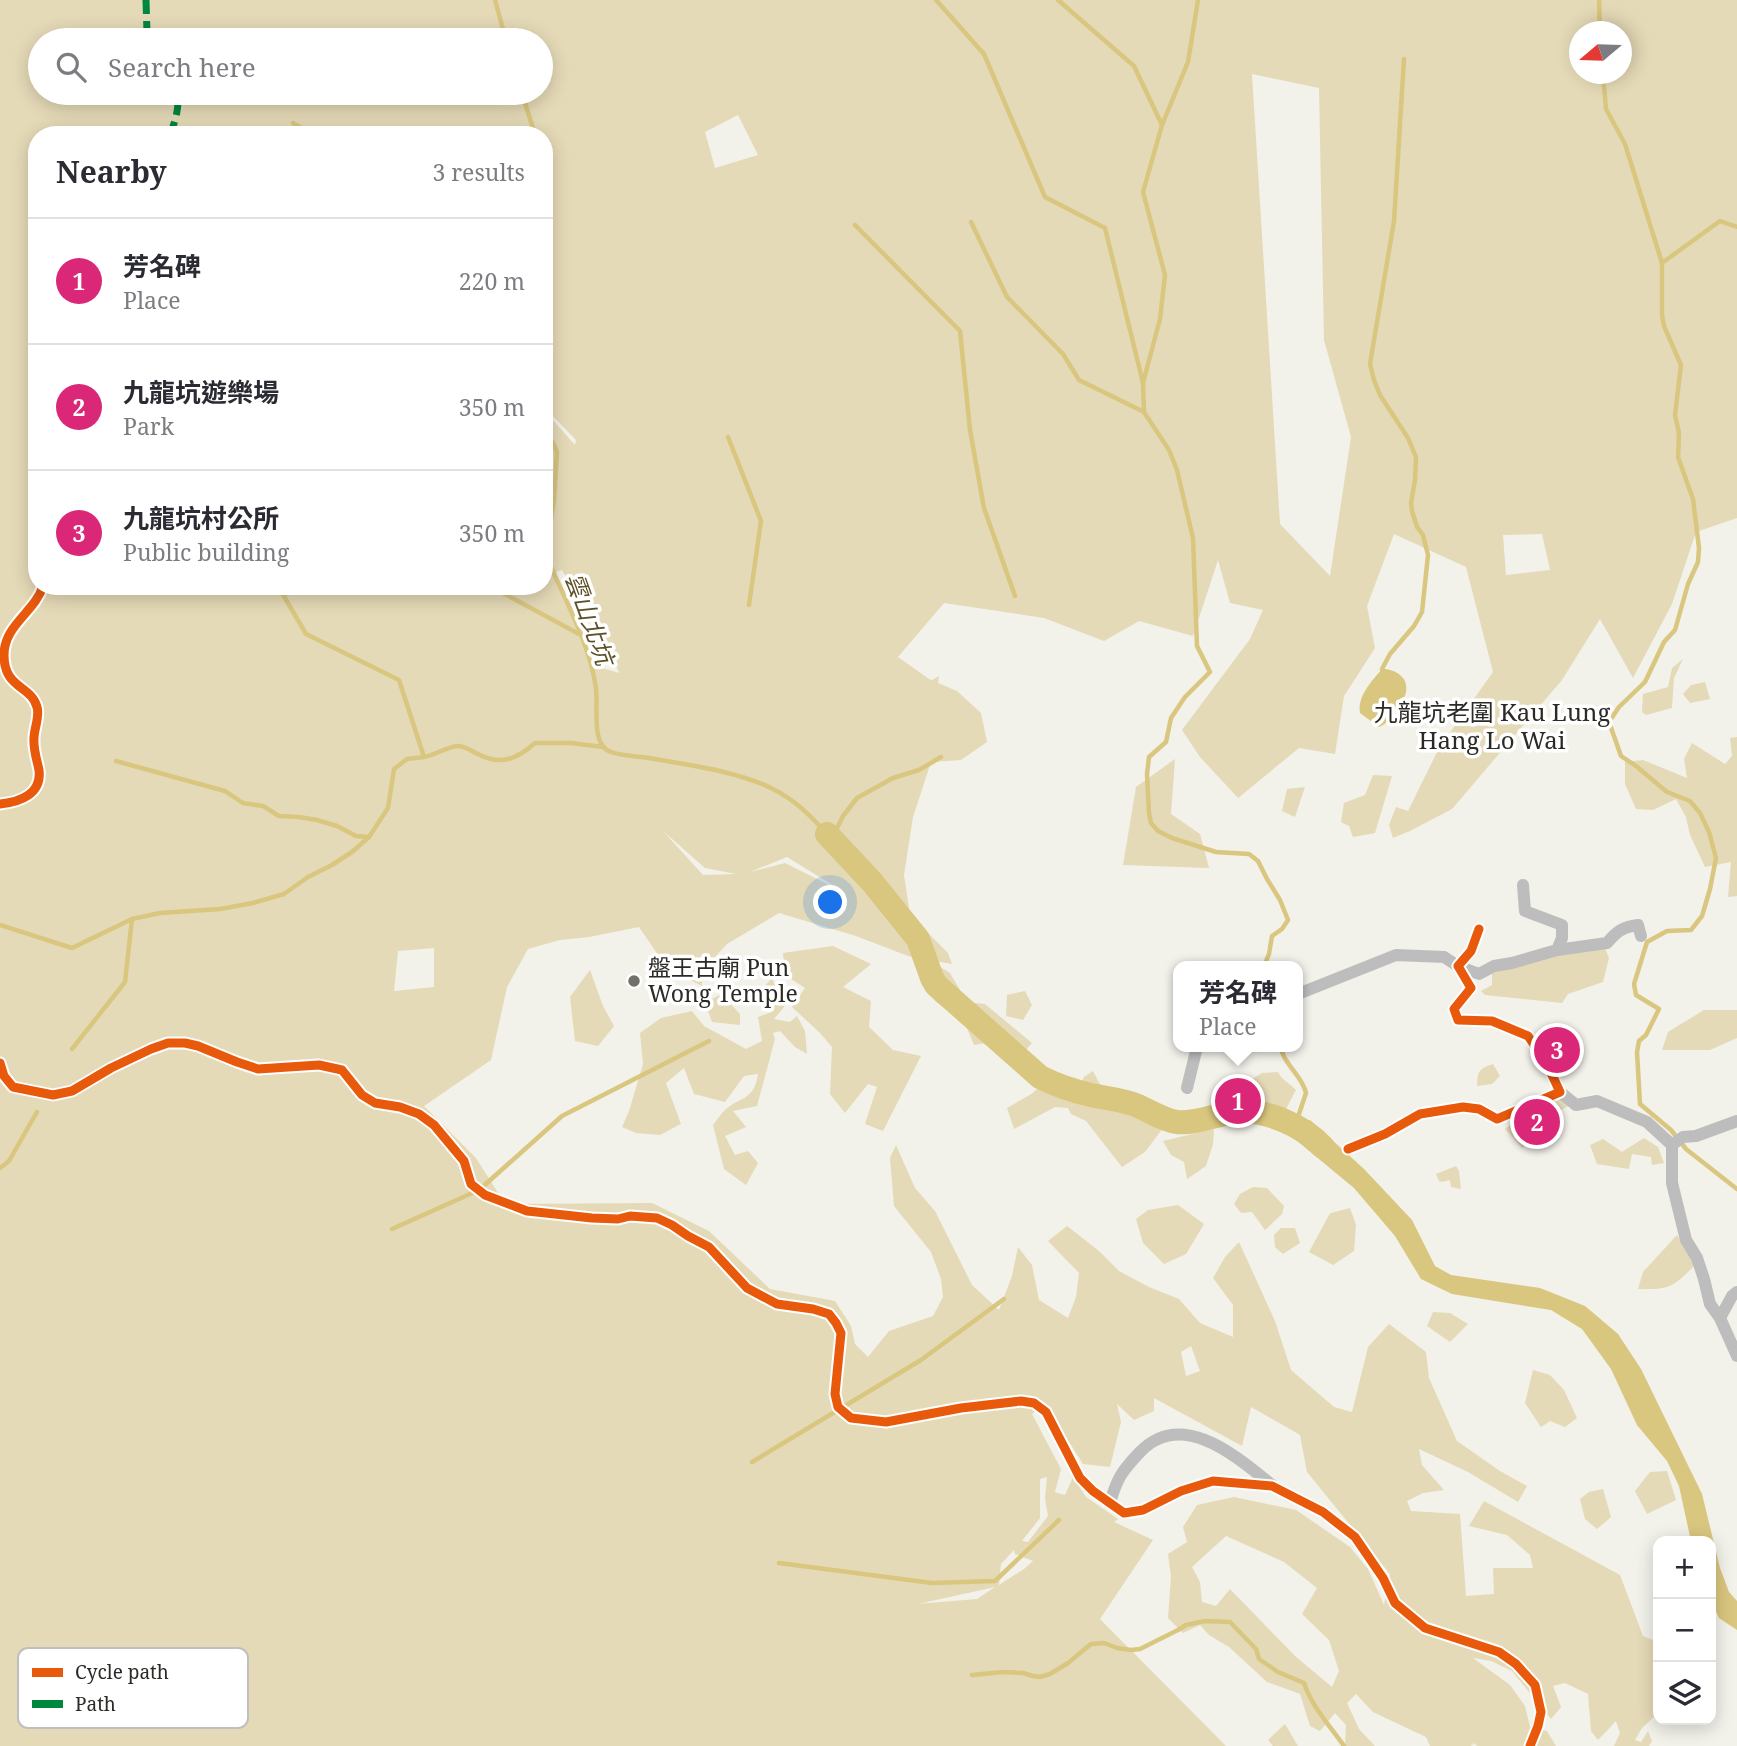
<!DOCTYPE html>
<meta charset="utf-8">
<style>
:root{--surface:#fff;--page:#f2f2f3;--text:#2b2b33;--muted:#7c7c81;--line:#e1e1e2;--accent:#db2777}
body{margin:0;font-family:"Noto Serif","Noto Sans TC",serif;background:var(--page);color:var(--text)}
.controls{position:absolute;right:21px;bottom:21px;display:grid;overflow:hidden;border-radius:14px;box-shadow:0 4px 18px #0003}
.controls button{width:63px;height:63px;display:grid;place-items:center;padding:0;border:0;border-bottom:2px solid var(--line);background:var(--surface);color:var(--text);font:35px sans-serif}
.compass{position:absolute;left:1569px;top:21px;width:63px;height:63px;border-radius:50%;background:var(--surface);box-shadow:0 4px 18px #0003;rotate:251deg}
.you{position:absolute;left:831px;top:903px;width:24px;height:24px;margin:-18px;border:5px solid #fff;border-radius:50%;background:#1a73e8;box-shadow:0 0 0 10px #1a73e833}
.badge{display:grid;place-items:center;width:46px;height:46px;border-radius:50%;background:var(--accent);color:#fff;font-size:23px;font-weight:700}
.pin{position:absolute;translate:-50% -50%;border:4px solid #fff;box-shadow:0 2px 7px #0006}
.popup{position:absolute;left:1173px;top:961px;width:130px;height:91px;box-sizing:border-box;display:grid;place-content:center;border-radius:14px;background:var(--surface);filter:drop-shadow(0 2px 5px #0005);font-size:23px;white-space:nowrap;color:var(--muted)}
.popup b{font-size:26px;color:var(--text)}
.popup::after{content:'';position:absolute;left:50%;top:100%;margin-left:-14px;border:14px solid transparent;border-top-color:var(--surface)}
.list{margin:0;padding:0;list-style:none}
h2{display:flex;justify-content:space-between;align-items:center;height:91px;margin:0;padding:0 28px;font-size:30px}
h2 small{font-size:23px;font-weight:400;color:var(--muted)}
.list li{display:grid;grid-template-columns:46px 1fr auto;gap:21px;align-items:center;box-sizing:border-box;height:126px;padding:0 28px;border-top:2px solid var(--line)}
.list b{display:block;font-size:26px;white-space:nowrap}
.list p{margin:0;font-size:23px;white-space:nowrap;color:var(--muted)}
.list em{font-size:23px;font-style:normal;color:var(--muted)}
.icon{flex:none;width:38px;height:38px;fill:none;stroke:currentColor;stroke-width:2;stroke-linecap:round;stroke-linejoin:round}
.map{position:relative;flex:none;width:1737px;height:1746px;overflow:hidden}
.search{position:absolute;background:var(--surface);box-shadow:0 4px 18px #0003;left:28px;top:28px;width:525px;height:77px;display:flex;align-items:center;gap:18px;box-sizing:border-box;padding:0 24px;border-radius:38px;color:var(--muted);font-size:26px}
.panel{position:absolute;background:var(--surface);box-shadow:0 4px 18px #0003;left:28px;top:126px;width:525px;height:469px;border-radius:28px}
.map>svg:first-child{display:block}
</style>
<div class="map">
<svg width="1737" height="1746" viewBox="0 0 1737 1746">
<rect width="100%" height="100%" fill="#f2f1ea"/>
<g fill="#e5dab7" fill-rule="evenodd">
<path d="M0,0H1737V518L1696,532L1672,604L1633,678L1600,619L1562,680L1452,809L1410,831L1393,838L1389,825L1396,807L1408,811L1439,748L1493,672L1466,567L1394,534L1367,606L1375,648L1344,696L1335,754L1299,748L1238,798L1200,757L1182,730L1250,639L1263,610L1230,603L1218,560L1193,636L1139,621L1104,641L1044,618L944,603L898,657L929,679L932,680L939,676L938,683L957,691L981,713L987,742L961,760L931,762L913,817L904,875L910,915L948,953L952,964L908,956L856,936L779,913L727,944L702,971V986L692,981L682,962L658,955L639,927L589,937L560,940L528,949L507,987L491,1060L424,1106L476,1158L505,1204L652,1203L709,1231L770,1289L835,1301L851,1326L855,1344L868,1357L889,1331L933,1316L943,1297L941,1279L931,1252L894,1206L890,1158L896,1145L915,1188L935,1211L972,1285L999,1310L1012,1276L1018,1247L1032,1265L1039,1300L1068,1318L1076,1297L1079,1273L1048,1241L1067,1226L1099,1251L1119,1271L1149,1287L1179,1299L1200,1323L1233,1337V1305L1213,1278L1225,1257L1239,1242L1275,1321L1291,1370L1334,1407L1352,1412L1368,1347L1389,1324L1426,1352L1429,1378L1457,1441L1500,1471L1527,1486L1518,1502L1468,1472L1419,1449L1422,1465L1444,1490L1423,1493L1407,1501L1411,1511L1460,1514L1466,1596L1494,1594L1493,1568H1533L1530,1555L1507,1535L1469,1526L1484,1501L1620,1575L1643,1636L1658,1642V1713L1642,1728L1635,1740L1641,1742L1648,1731L1652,1741L1649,1746H1614L1620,1733L1616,1721L1598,1740L1591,1731L1588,1694L1565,1683L1553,1686L1561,1707L1551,1719L1512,1671L1491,1661L1473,1658L1510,1685L1525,1706L1530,1727L1547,1731L1556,1746H1477L1474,1743L1471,1746H1430L1426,1737L1373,1712L1356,1694L1347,1703L1359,1729L1375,1746H1345L1346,1725L1335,1713L1320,1731L1310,1726L1300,1694L1267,1682L1229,1647L1209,1635L1200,1625L1183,1633L1168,1618L1171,1577L1168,1554L1187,1542L1183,1527L1197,1505L1234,1497L1296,1510L1350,1547L1368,1569L1384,1605L1390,1574L1307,1472L1300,1435L1251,1407L1242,1446L1154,1398V1411L1134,1420L1117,1404L1121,1422L1110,1467L1083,1464L1045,1404L1032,1414L1061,1469L1055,1492L1065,1495L1073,1477L1086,1497L1118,1519L1114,1522L1153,1540L1100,1619L1226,1746H0ZM1580,32H1622V74H1580ZM40,40H541V93H40ZM1252,74L1319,88L1324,340L1351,437L1330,576L1280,524ZM738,115L758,155L715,168L705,132ZM37,135H544V407L576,440L575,445L544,410V586H37ZM1542,534L1550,570L1506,575L1503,535ZM562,570L619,672V673L592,665L556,572ZM663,831L705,868L736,874L703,875ZM787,857L839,889V890L785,863L750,872ZM434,948V987L394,991L398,951ZM1191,1346L1200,1371L1186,1376L1181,1352ZM1047,1477L1045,1499L1048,1516L1028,1542L1022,1541L1040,1518V1479ZM1226,1536L1284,1562L1317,1588L1302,1614L1329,1640L1339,1671L1332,1687L1295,1656L1230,1589L1216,1606L1202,1602L1200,1582L1192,1567ZM1014,1550L1015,1554L1033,1561L1024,1569L999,1585L1001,1564ZM995,1587L977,1599L917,1604H918Z"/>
<path d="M1683,659L1674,678L1672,708L1646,715L1642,712L1643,694L1668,687L1672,668Z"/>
<path d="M1705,682L1710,699L1690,703L1683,694L1691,685Z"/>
<path d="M1737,737V896L1728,897L1731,862L1705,867L1690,835L1686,817L1676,799L1653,810L1636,809L1625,784V762L1643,760L1687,778L1684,759L1692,743L1725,764L1732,756L1730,738Z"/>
<path d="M1175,759L1171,814L1200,834L1209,868L1123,865L1136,787Z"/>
<path d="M1373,775L1392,776L1375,833L1353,837L1349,826L1341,822L1344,803L1365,795Z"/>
<path d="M1305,787L1295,817L1282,811L1287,789Z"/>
<path d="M833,946L871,964L843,987L871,1001L869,1027L893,1050L921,1056L883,1131L865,1124L877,1087L868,1084L845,1113L830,1094L832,1047L820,1033L792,1007L805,988L785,975L783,953Z"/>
<path d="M1605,949L1609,958L1603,982L1568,994L1562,1003L1485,995L1481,991L1492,985V971L1554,954Z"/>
<path d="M937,965L950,973L963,995L955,1016L935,1001L928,983Z"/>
<path d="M590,970L603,1006L614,1026L598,1046L575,1041L570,997Z"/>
<path d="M772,978L784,1007L774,1019L790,1022L797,1016L805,1031L807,1054L795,1047L780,1031L773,1033L775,1039L757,1106L733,1111L746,1127L725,1136L735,1155L748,1151L758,1163L746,1185L724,1169L713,1125C717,1120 720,1115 724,1111C739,1096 754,1102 758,1074L744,1076L725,1102L694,1094L684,1068L666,1083L681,1124L660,1135L636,1133L622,1127L629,1111L643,1064L640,1033L661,1018L692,1011L704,1026L746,1049L762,1041L758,1017L772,1012L764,987Z"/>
<path d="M1025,991L1032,1005L1023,1020L1006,1016L1007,995Z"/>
<path d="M721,994L740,1014V1025L712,1022L705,1003Z"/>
<path d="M965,1002L985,1004L1032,1043L1024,1052H1007L993,1042L974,1045L962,1016Z"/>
<path d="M1704,1010H1737V1038L1710,1050H1662L1668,1032Z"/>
<path d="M1493,1064L1500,1076L1492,1084L1477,1086C1478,1071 1478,1069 1493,1064Z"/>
<path d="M1093,1071L1102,1088L1085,1097L1081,1084L1084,1077Z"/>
<path d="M1278,1072C1282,1080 1289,1083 1296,1090L1286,1109L1282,1108L1273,1121L1251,1122V1109L1245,1107V1103H1237L1236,1100L1246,1094L1249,1081L1262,1073Z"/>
<path d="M1075,1077L1081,1105H1111L1135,1110L1163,1128L1145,1152L1122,1167L1086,1121L1071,1114L1068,1108L1055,1107L1014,1129L1007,1108L1033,1093L1044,1081L1059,1091Z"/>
<path d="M1565,1098L1570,1105L1561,1110L1564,1119L1522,1148L1505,1129L1532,1109Z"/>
<path d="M1214,1129L1213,1144L1206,1166L1187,1179L1184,1162L1171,1155L1163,1141Z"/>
<path d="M1644,1138L1658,1147L1664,1163L1652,1165L1651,1157L1632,1154L1629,1169L1597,1164L1590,1145L1603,1139L1622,1152Z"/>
<path d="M1456,1166L1459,1171L1461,1189L1451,1187L1450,1180L1442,1182L1439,1181L1436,1174Z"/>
<path d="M1253,1187L1267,1188L1284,1206L1282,1214L1265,1230L1252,1212L1241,1213L1234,1204L1240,1194Z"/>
<path d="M1178,1205L1204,1224L1186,1254L1164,1264L1143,1243L1136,1219L1148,1210Z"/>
<path d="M1350,1208L1356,1225L1354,1251L1333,1265L1309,1252L1329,1215L1331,1213Z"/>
<path d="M1281,1228H1295L1300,1243L1283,1254L1275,1247L1274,1235Z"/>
<path d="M1677,1235L1695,1265C1673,1287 1670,1290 1638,1289L1643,1272Z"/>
<path d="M1433,1312L1450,1313L1468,1324L1450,1342L1427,1326Z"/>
<path d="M1533,1370L1550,1375L1564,1390L1577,1418L1565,1427L1550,1421L1541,1427L1525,1403Z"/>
<path d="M1667,1471L1676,1500L1647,1514L1635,1491L1650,1472Z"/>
<path d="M1603,1489L1611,1517L1597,1529L1585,1519L1580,1499L1589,1492Z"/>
<path d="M1285,1724L1298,1746H1273L1268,1740Z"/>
</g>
<g fill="#d9c67f">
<path d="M1382,669C1395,669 1409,677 1406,692C1405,699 1398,706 1394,711C1390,718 1387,724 1379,727L1360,713C1357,696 1372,681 1382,669Z"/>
<path d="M1310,1120L1364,1169L1412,1220L1435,1266L1451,1275L1540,1288L1585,1306L1618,1334L1641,1369L1702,1494L1720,1568L1729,1592L1737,1601V1630L1719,1618L1711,1600V1541H1691L1679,1486L1667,1461L1637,1425L1611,1369L1582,1329L1551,1310L1452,1294L1421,1279L1395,1236L1354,1188L1290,1135Z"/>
</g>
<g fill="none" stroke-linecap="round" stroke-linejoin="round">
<g stroke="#d9c67f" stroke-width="4.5">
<path d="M495,0L506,40"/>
<path d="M936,0L984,54L1045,197L1105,228L1143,383"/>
<path d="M1058,0L1134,66L1162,125L1143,192L1165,275L1160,319L1143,383L1144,412L1169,450L1177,470L1193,538L1197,646L1210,672L1185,697L1171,718L1166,742L1149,757L1147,774L1149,813L1151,823L1158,831L1172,838L1216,852L1249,854L1258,861L1267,879L1280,900L1288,920L1282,929L1272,936L1269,954L1264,966"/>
<path d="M1599,0L1600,32"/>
<path d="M1603,74L1606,109L1625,144L1662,263V315L1664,326L1681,365L1675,415L1679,433L1678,457L1693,499L1699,548L1698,562L1688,584L1675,630L1664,642L1645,682L1619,707L1609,722L1621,756L1636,766L1667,792L1690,801L1700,813L1709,832L1716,858L1710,889L1702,916L1691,930L1667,931L1647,942L1634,984L1636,995L1659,1009L1646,1035L1639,1041L1637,1052L1640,1104L1671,1130L1686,1149L1737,1189"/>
<path d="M522,93L535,135"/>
<path d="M293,123L313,135"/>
<path d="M1162,125L1188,62L1198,0"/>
<path d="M544,173L546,191L544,205"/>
<path d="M971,222L1007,297L1063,354L1079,380L1144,412"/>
<path d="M855,225L960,331L970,430L984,508L1015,596"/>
<path d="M1662,263L1720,221L1737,227"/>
<path d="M544,429L554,445L557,452L554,500L546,552L547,558C564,598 591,646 596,689C598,704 593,735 603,746C605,749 608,751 611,752C622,756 637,756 649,758C689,765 737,771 773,789C795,800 811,816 827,834"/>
<path d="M728,437L761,521L749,605"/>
<path d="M278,586L306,634L399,680L424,757C435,755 447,747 457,746C466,746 471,751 478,754C501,766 517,759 535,743H571L603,747"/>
<path d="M490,586L579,634"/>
<path d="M1382,669L1390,654L1414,626L1422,612L1428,555L1423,535L1417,527L1412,511L1411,503L1415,480L1416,457L1408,438L1380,395L1374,380L1370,364L1394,221L1404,59"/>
<path d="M116,761L225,791L243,803L263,806L279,816L299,817L317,820L337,826L356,836L369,837"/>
<path d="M876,887V874L856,851L835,832L843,816L857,798L893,778L919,770L941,757"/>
<path d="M0,925L72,948L132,919"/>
<path d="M1280,1047C1282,1052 1284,1058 1288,1063C1295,1074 1303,1080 1306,1093L1295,1126"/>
<path d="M72,1049L125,982L132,919L160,913L220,909L253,903L284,894L308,877L332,865L352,852L369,837L388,808L394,769L407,759L424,757"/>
<path d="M0,1168L9,1161L37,1112"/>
<path d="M392,1229L479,1190L562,1116L709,1041"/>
<path d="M752,1462L921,1360L1004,1299"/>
<path d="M779,1563L932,1583L995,1581L1059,1520"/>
<path d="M972,1675L1003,1672L1023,1673L1033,1676L1040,1677L1050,1674L1068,1663L1091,1644L1104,1643L1117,1648L1131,1650L1140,1649L1178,1630L1186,1625L1205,1621L1230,1622L1256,1649L1259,1659L1278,1672L1304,1683C1312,1707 1330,1726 1344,1746"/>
</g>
<path stroke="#d9c67f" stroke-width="24" d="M827,834L872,882L918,939L932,978L936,985L1040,1077C1056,1085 1073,1091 1091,1095C1105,1098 1119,1099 1133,1104C1147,1109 1162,1120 1177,1122C1197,1124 1216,1114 1236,1112C1266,1109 1302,1125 1323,1147"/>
<g stroke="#bdbdbd" stroke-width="12">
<path d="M0,804C20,802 42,794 39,770C37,760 33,749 34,738C34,729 40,716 37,707C31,685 4,689 4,655C4,625 35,612 43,586"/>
<path d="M1557,950L1607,943C1617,931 1623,927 1638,925L1641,936"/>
<path d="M1298,994L1396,955L1444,957L1458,966L1479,974L1494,966L1512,963L1557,950L1562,938V925L1525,911L1523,885"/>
<path d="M0,1063L4,1076L13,1087L53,1095L72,1091L111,1068L151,1049L168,1043H185L198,1046L237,1062L258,1069L319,1065L342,1070L362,1095L375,1103L400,1107L419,1114L434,1125L464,1161L471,1184L485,1195L527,1211L592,1218L618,1219L630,1216L657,1218L672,1225L688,1236L709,1247L747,1288L777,1304L813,1309L829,1314L836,1323L841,1333L835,1394L838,1407L851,1418L886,1422L961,1408L1021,1401L1034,1403L1046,1412L1080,1478L1093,1491L1124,1513L1143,1510L1181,1491L1213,1481L1272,1486L1323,1512L1355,1537L1383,1578L1395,1603L1425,1628L1499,1652L1516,1664L1535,1685L1541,1712L1538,1726L1530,1746"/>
<path d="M1187,1088L1197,1047"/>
<path d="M1560,1092L1576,1105L1597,1101L1647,1122L1672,1145"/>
<path d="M1737,1121L1696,1136L1683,1137L1672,1145V1183L1686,1240L1697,1258L1704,1279L1710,1304L1720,1318L1737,1356"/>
<path d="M1348,1149L1385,1134L1420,1114L1463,1107L1479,1109L1497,1119L1560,1092L1546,1062L1528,1036L1492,1021L1458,1020L1454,1009L1471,988L1458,966L1471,951L1479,929"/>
<path d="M1720,1318L1732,1296L1737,1292"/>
<path d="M1110,1503C1117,1478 1122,1471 1140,1452C1182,1408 1237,1457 1272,1485"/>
</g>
<g stroke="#00873e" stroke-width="7" stroke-dasharray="14 7" stroke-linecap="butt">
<path d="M146,0L147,33L150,40"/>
<path d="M170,135C175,121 180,108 177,93"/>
</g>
<g stroke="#fff" stroke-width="13">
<g id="cycleway">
<path d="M0,804C20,802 42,794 39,770C37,760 33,749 34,738C34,729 40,716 37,707C31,685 4,689 4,655C4,625 35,612 43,586"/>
<path d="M0,1063L4,1076L13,1087L53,1095L72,1091L111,1068L151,1049L168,1043H185L198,1046L237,1062L258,1069L319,1065L342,1070L362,1095L375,1103L400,1107L419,1114L434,1125L464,1161L471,1184L485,1195L527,1211L592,1218L618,1219L630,1216L657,1218L672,1225L688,1236L709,1247L747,1288L777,1304L813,1309L829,1314L836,1323L841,1333L835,1394L838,1407L851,1418L886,1422L961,1408L1021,1401L1034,1403L1046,1412L1080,1478L1093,1491L1124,1513L1143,1510L1181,1491L1213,1481L1272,1486L1323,1512L1355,1537L1383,1578L1395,1603L1425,1628L1499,1652L1516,1664L1535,1685L1541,1712L1538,1726L1530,1746"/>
<path d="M1348,1149L1385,1134L1420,1114L1463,1107L1479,1109L1497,1119L1560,1092L1546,1062L1528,1036L1492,1021L1458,1020L1454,1009L1471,988L1458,966L1471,951L1479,929"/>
</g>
</g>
<use href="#cycleway" stroke="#e8590c" stroke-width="9"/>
</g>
<circle fill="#71706b" stroke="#fff" stroke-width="2.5" cx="634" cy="981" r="7"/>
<g text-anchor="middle" stroke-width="7" stroke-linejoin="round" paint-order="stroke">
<g font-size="23" fill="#2b2a26" stroke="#fff" text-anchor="start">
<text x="648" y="976">盤王古廟 Pun<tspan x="648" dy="26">Wong Temple</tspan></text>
</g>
<g font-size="24" font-style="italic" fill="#5c5027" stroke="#fff">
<text transform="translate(589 619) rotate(70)" y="8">雲山北坑</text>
</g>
<g font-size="24" fill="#2b2a26" stroke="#fff">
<text x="1492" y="721">九龍坑老圍 Kau Lung<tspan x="1492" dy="28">Hang Lo Wai</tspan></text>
</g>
</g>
<rect x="18" y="1648" width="230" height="80" rx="10" fill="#fff" stroke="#bfbfbe" stroke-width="2"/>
<rect x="32" y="1668" width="31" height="9" fill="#e8590c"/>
<rect x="32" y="1700" width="31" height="8" fill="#00873e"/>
<g font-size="19" fill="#2b2a26">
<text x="75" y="1679">Cycle path</text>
<text x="75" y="1711">Path</text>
</g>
</svg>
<div class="controls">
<button>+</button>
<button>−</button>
<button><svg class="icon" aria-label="layers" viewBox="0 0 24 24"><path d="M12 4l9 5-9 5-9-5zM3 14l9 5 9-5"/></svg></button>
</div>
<svg class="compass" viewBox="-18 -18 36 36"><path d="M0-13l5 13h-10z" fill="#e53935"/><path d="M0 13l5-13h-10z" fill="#7c7c81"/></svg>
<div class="you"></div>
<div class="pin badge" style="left:1238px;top:1101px">1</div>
<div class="popup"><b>芳名碑</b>Place</div>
<div class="pin badge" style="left:1537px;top:1122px">2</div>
<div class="pin badge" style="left:1557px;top:1050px">3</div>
<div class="search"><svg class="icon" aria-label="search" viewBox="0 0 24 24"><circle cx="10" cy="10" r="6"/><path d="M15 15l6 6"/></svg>Search here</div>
<section class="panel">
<h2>Nearby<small>3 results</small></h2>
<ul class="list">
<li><span class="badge">1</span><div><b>芳名碑</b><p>Place</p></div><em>220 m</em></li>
<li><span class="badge">2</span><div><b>九龍坑遊樂場</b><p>Park</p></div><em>350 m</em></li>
<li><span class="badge">3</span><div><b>九龍坑村公所</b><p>Public building</p></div><em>350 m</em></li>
</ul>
</section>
</div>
